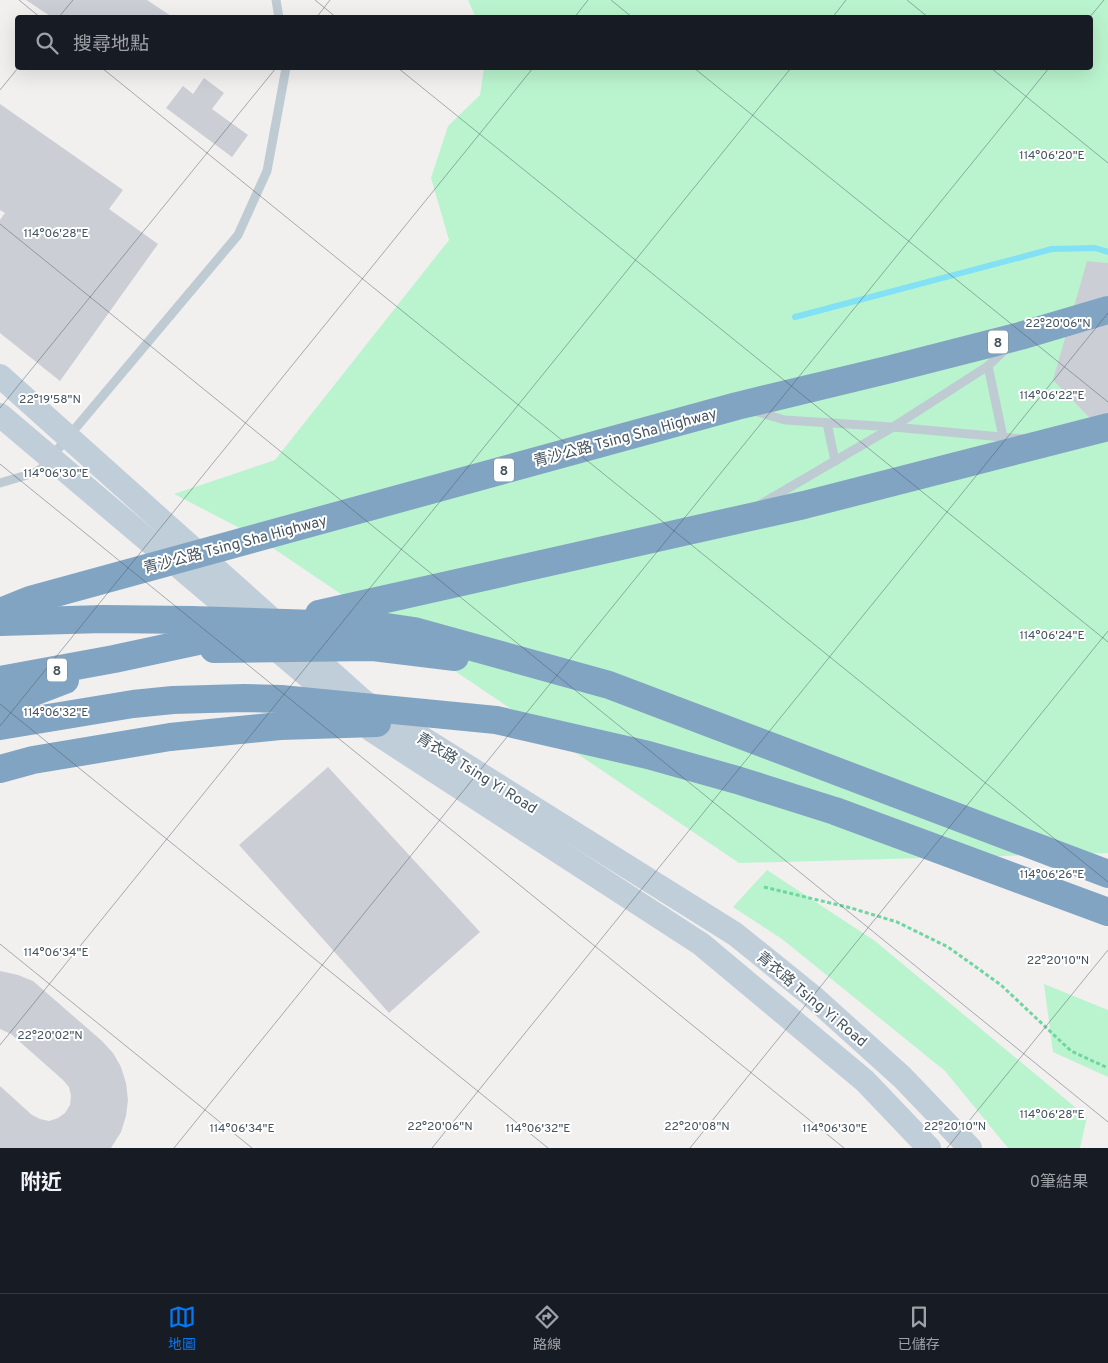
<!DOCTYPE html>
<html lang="zh-TW">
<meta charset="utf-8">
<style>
:root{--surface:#171b24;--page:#242831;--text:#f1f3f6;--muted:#9ea1a6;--line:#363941;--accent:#0677f5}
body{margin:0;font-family:Overpass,"Noto Sans TC",sans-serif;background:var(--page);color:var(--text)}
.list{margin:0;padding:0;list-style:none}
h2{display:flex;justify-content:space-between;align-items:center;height:65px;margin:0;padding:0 20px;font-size:21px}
h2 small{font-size:16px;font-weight:400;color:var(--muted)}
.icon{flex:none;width:28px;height:28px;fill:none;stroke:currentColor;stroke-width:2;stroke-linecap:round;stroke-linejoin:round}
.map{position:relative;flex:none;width:1108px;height:1148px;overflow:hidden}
.search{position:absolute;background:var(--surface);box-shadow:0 5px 20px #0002;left:15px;right:15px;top:15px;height:55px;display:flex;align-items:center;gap:12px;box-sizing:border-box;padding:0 18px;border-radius:5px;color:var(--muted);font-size:19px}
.sheet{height:145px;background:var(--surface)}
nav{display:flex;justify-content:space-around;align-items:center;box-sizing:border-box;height:70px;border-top:1px solid var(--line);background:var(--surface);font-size:14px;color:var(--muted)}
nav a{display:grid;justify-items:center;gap:2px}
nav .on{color:var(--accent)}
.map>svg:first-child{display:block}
</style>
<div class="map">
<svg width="1108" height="1148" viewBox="0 0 1108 1148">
<rect width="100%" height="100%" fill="#f2efef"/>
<g fill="#baf4ce">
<path d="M468,0H1108V853L739,863L255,536L174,494L275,460L449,240L431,178L448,126L480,95L484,68H1090V18H476Z"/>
<path d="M767,870L875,941L1087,1117L1080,1148H1008L945,1071L782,939L733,907Z"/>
<path d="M1044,984L1108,1010V1077L1053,1052Z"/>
</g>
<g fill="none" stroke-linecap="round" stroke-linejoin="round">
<path stroke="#83e1f5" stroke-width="6" d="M795,317L1052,249L1095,248L1108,252"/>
</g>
<g fill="#cbcfd5">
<path d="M26,0H147L171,16L170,18H53Z"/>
<path d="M204,78L224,93L212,109L248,135L232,157L166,108L183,86L193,94Z"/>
<path d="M0,104L123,190L109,209L158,244L60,381L0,333V220L5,213L0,210Z"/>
<path d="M1087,261L1108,263V437L1053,380Z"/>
<path d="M328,767L480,932L389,1013L239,845Z"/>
<path d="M0,971L18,975L33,981L102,1041L113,1053L121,1067L126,1083L128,1100L126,1116L121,1132L111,1148H0V1086L32,1115L40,1119L49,1121L58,1118L65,1113L70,1105L71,1096L69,1087L63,1080L11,1034L0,1029Z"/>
</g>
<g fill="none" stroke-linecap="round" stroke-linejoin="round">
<path stroke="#6ed69f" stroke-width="3" stroke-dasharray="4 2.5" stroke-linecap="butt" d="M764,887L851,908L897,922L948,947L1001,985L1071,1051L1108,1068"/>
<g stroke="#bfcbd3" stroke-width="9">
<path d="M276,0L279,18"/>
<path d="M988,366L1003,437"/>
<path d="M754,411L785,420L893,427L1024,439"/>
<path d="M827,423L835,461"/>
<path d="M0,483L34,473L42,468L238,235L267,171L286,68"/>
<path d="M761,504L893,427L988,366L1007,348"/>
</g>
<g stroke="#c0ceda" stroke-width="24">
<path d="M0,376L363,701L735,934L812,996L902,1077L970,1148"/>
<path d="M0,415L373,731L701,944L865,1081L929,1148"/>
</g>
<g stroke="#82a4c3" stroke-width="28">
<path d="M0,612L30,600L737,406L887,370L1020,336L1108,310"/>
<path d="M319,614L804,505L1108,427"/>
<path d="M0,622L103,619L192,620L380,626L414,631L609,685L1108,874"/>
<path d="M214,649L373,647L455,657"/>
<path d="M0,680L114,659L240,632"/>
<path d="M0,705L65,680"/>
<path d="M0,726L133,704L173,700L244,698L281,699L496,720L648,755L737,780L835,811L1108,912"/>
<path d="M0,769L33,760L170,737L280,726L377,723"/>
</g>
</g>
<path fill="none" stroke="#45545f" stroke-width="1" stroke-opacity="0.45" d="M19,0L41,18M315,0L337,18M611,0L633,18M907,0L929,18M58,18L73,0M316,18L330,0M574,18L588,0M832,18L846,0M1089,18L1104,0M102,68L1108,882M398,68L1108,642M694,68L1108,402M991,68L1108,163M0,90L18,68M0,224L1108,1122M0,408L276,68M0,464L844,1148M0,704L548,1148M0,726L533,68M0,944L252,1148M0,1045L791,68M174,1148L1049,68M432,1148L1108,313M690,1148L1108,631M947,1148L1108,950"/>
<g text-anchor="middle" stroke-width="4" stroke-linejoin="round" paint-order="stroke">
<g fill="#fff" stroke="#7d878f" stroke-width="1">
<rect x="988" y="330.5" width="20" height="23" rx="4"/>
<rect x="494" y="458.5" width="20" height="23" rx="4"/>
<rect x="47" y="658.5" width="20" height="23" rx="4"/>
</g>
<g font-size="14" font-weight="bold" fill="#45545f">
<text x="998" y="347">8</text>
<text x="504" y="475">8</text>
<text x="57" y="675">8</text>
</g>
<g font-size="15" fill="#45545f" stroke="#fff">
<text transform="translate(625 437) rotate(-15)" y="5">青沙公路 Tsing Sha Highway</text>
<text transform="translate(235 544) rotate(-15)" y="5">青沙公路 Tsing Sha Highway</text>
<text transform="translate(477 773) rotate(32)" y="5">青衣路 Tsing Yi Road</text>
<text transform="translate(812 999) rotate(40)" y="5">青衣路 Tsing Yi Road</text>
</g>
</g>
<g font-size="12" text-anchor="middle" fill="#45545f" stroke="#fff" stroke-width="4" stroke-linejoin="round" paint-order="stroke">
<text x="1052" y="159">114°06'20"E</text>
<text x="56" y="237">114°06'28"E</text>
<text x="1058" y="327">22°20'06"N</text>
<text x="1052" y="399">114°06'22"E</text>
<text x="50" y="403">22°19'58"N</text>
<text x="56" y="477">114°06'30"E</text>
<text x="1052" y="639">114°06'24"E</text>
<text x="56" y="716">114°06'32"E</text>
<text x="1052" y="878">114°06'26"E</text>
<text x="56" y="956">114°06'34"E</text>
<text x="1058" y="964">22°20'10"N</text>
<text x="50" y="1039">22°20'02"N</text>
<text x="1052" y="1118">114°06'28"E</text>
<text x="440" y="1130">22°20'06"N</text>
<text x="697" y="1130">22°20'08"N</text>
<text x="955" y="1130">22°20'10"N</text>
<text x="242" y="1132">114°06'34"E</text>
<text x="538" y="1132">114°06'32"E</text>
<text x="835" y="1132">114°06'30"E</text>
</g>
</svg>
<div class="search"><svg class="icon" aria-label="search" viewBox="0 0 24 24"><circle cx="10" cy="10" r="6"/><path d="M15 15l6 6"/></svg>搜尋地點</div>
</div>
<section class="sheet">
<h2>附近<small>0筆結果</small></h2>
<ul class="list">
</ul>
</section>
<nav>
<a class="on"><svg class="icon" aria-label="map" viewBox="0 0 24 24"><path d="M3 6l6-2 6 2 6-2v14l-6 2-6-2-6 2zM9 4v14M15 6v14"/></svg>地圖</a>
<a><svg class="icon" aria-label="directions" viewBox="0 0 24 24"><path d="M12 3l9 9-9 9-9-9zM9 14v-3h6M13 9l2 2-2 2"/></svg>路線</a>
<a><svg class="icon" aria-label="saved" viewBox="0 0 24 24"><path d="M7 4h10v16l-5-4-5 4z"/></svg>已儲存</a>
</nav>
